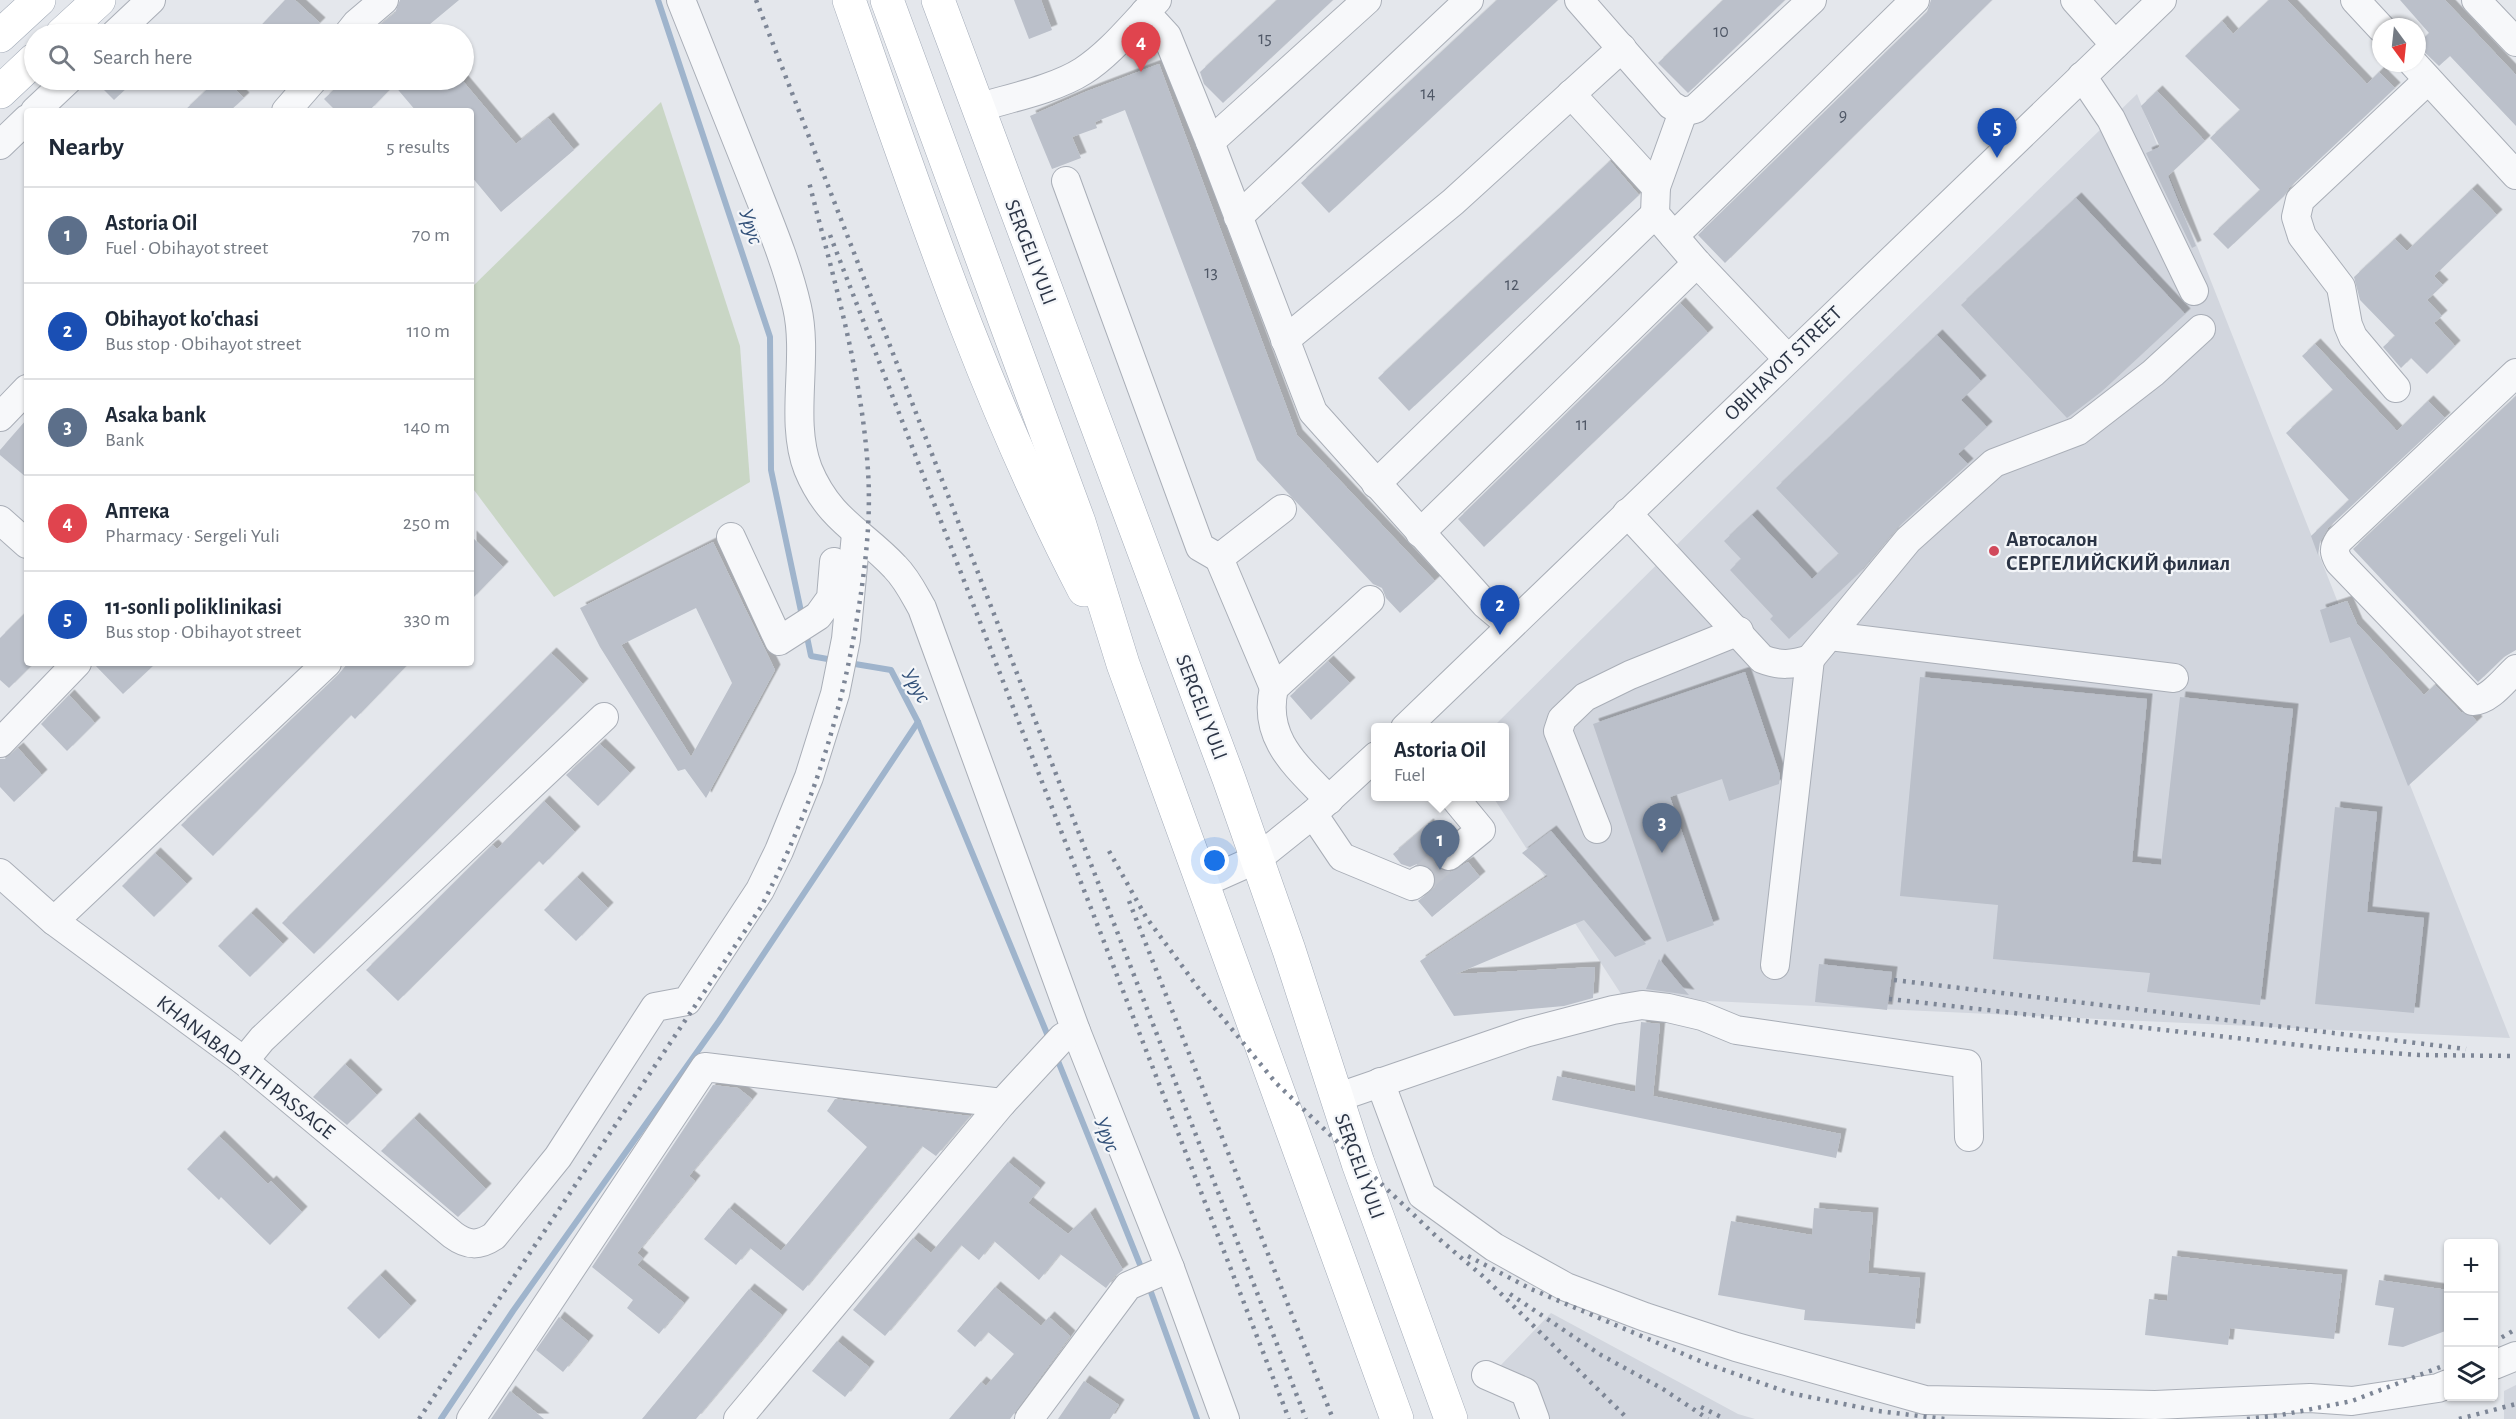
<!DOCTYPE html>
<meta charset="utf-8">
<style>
:root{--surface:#fff;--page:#f6f6f7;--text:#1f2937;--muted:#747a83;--line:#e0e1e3;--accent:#d1495b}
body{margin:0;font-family:"Alegreya Sans",sans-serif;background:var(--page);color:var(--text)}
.controls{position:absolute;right:18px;bottom:18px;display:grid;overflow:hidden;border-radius:6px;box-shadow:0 2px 4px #0004}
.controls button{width:54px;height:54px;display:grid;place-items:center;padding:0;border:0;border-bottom:2px solid var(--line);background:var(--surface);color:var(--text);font:30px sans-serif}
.compass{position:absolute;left:2372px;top:18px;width:54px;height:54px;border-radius:50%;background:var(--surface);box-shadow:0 2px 4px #0004;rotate:165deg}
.you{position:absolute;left:1215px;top:861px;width:21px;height:21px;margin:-15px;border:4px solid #fff;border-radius:50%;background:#1a73e8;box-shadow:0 0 0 9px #1a73e833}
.badge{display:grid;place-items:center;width:39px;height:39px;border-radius:50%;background:var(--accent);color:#fff;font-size:20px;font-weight:700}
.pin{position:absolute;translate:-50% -50px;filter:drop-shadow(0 2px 3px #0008)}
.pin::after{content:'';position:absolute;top:32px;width:21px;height:18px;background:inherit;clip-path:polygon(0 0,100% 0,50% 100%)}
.popup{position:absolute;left:1371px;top:723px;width:138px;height:78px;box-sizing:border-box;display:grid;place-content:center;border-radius:6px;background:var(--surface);filter:drop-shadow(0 2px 4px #0005);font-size:20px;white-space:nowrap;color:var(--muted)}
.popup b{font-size:22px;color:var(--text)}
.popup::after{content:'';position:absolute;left:50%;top:100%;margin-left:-12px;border:12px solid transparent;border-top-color:var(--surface)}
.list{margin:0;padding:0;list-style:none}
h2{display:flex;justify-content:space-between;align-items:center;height:78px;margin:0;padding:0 24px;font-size:26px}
h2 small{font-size:20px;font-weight:400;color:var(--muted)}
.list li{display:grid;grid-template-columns:39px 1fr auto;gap:18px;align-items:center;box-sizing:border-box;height:96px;padding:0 24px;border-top:2px solid var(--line)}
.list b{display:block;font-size:22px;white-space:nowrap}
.list p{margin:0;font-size:20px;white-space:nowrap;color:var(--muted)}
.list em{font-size:20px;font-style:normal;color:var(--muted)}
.icon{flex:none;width:33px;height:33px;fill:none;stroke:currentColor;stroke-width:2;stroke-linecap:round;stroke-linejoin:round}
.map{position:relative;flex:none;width:2516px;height:1419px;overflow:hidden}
.search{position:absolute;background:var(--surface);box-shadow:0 2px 4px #0004;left:24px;top:24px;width:450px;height:66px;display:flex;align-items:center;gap:15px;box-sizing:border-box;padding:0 21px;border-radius:33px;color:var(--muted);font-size:22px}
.panel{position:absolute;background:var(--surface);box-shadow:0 2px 4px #0004;left:24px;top:108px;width:450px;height:558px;border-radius:6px}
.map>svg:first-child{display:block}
</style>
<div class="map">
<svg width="2516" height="1419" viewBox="0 0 2516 1419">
<defs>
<filter id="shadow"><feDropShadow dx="5.5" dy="-5.5" stdDeviation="0" flood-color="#0004"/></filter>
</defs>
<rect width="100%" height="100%" fill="#e4e7ec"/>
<g fill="#d2d6de">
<path d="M2137,94L2510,1038L1623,997L1493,797L1504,796V728H1492L1849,374Z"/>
<path d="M1551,1313L1738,1414L1755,1419H1520L1500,1366Z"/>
<path d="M2516,1385V1419H2504V1391Z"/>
</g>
<path fill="#c9d6c5" d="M661,102L740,346L750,482L554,597L471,486V288Z"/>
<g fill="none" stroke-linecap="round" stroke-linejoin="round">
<g stroke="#9fb4cc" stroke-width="6">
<path d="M658,0L770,337L771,470L802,616"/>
<path d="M806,632L811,656L833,660"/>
<path d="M849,663L891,670L918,722L1050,1041"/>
<path d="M1056,1056L1143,1272"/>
<path d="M1148,1284L1197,1419"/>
<path d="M441,1419L513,1311L719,1021L918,722"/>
</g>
</g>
<g fill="#bbc0ca" fill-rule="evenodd" filter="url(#shadow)">
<path d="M285,0H295L320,23L309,34H253Z"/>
<path d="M400,0H459L418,34H369L395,13Z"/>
<path d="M1014,0H1041L1052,30L1029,39Z"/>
<path d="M1277,0H1333L1223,103L1204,84L1200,72Z"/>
<path d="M1497,0H1558L1329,213L1301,183Z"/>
<path d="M1723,0H1785L1688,93L1658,63Z"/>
<path d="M1931,0H1992L1725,263L1698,235L1927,12Z"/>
<path d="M2269,0H2287L2367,84L2379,72L2395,88L2289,188L2284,196L2228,249L2213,234L2260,190L2210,138L2240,110L2185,56L2222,21L2233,34Z"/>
<path d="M2400,0H2445L2516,75V126L2450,56L2439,66L2417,45L2429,33Z"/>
<path d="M1159,64L1297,435L1435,581L1400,613L1386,598L1382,588L1373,584L1257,460L1125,110L1095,122L1097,128L1072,137L1081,158L1052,169L1030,116L1085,92Z"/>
<path d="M94,80H135L114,100Z"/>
<path d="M217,80H226L244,98L230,111H184Z"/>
<path d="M344,80H462L516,144L548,118L574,150L501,212L471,176V111H416L394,85L369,111H336L324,99Z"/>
<path d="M2157,91L2205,141L2168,176L2196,246L2192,248L2146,153L2160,147L2141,106Z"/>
<path d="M1610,161L1639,195L1409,411L1378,378Z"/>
<path d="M2472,189L2497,215L2434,276L2443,285L2427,300L2442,316L2434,323L2455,346L2427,374L2411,358L2401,368L2383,347L2395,336L2360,300L2354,277L2395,239L2407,251Z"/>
<path d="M2076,198L2185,314L2101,392L2067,418L1961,305Z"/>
<path d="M1680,303L1708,333L1484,547L1458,519Z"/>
<path d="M1937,335L1981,381L1961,400L1987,427L1958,454L1968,464L1897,528L1858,574L1789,639L1770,619L1773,616L1730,570L1741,559L1724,541L1752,515L1812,579L1839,554L1776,488Z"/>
<path d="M2315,344L2397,431L2428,401L2445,418L2328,528L2320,542L2318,555L2311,536L2349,500L2286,433L2333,390L2302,356Z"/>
<path d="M2516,396V650L2504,657L2478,682L2353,549Z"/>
<path d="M27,419V478L0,455V450Z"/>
<path d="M471,536L503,567L471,600Z"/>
<path d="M713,542L775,670L706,798L685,769L678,771L600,647L580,608ZM696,608L732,683L691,757L621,645Z"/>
<path d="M2347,601L2357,624L2424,695L2435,685L2461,712L2473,717L2477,722L2408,786L2350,637L2330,643L2320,610Z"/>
<path d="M27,611V663L33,664L9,688L0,680V638Z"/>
<path d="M551,653L583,684L314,954L282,923Z"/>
<path d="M1328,661L1350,683L1311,720L1290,696Z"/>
<path d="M93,663H156L123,694Z"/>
<path d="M348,663H409L355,719L351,715L213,856L181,825L338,675Z"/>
<path d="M1745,672L1780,775L1779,784L1729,801L1722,779L1670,797L1714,925L1667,942L1593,724Z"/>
<path d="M1920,677L2147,699L2132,862L2161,865L2180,697L2293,709L2260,1005L2147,992L2150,973L1993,959L1998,905L1900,896Z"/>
<path d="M69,695L95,723L67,751L41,724Z"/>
<path d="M600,744L630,773L598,806L566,775Z"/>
<path d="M18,748L42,775L14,802L0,787V759H5Z"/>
<path d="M544,801L575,832L543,865L539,861L398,1001L366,970L490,847L493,845L497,849Z"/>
<path d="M2335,807L2377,812L2367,912L2424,918L2414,1013L2315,1004Z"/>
<path d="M1428,824L1442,841L1433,851V859L1437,867L1443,871L1451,872L1468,862L1480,877L1432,917L1418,901L1435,887L1436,879L1433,871L1426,865L1417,864L1410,867L1401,864L1393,854Z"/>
<path d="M1551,831L1646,944L1615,957L1584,920L1456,974L1595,967L1593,998L1564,1006L1454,1016L1420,961L1548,876L1522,853Z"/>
<path d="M155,853L187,884L154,917L122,886Z"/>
<path d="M577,877L608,908L576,941L544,910Z"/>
<path d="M251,913L283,944L250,977L218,946Z"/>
<path d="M1659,959L1689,995L1646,989Z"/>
<path d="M1819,964L1892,972L1887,1010L1815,1002Z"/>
<path d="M1641,1022L1660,1024L1653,1096L1841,1134L1836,1158L1552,1100L1557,1076L1635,1092Z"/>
<path d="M345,1064L377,1095L347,1125L313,1097Z"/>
<path d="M713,1085L738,1088L752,1099L689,1176L695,1181L637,1253L643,1258L637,1265L684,1303L659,1334L627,1308L633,1300L592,1267Z"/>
<path d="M835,1099L970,1116L936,1156L922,1146L803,1291L750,1248L736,1265L704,1239L729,1208L781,1251L867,1147L827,1111Z"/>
<path d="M414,1118L486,1189L458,1217L381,1151Z"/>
<path d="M219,1136L268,1184L271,1181L302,1212L270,1245L221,1197L219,1200L187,1169Z"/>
<path d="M1008,1162L1040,1188L1028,1203L1068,1234L1090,1213L1123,1270L1115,1276L1106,1288L1060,1254L1039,1280L994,1241L979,1260L961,1245L885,1336L853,1310L913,1238L931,1253Z"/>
<path d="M1814,1208L1873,1213L1868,1273L1920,1278L1915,1329L1804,1320L1805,1310L1718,1295L1731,1221L1812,1235Z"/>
<path d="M2172,1256L2342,1275L2334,1339L2230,1328L2228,1345L2145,1335L2149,1299L2167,1301Z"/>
<path d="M380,1275L411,1306L379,1339L347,1308Z"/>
<path d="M2379,1280L2448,1290V1330L2403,1347L2388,1345L2394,1308L2375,1305Z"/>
<path d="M995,1287L1041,1326L1049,1317L1070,1336L1010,1419H949L981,1382L986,1386L1014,1354L988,1332L975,1347L957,1331Z"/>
<path d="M749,1289L782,1315L757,1346L696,1419H642Z"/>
<path d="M559,1317L588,1341L563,1372L536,1350Z"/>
<path d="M837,1341L869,1367L845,1397L812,1371Z"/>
<path d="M1084,1381L1119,1405L1110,1419H1058Z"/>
<path d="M510,1391L544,1419H491Z"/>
</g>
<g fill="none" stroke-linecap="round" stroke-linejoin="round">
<path stroke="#bfc3cb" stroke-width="28" stroke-dasharray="28 14" stroke-linecap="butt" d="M1420,880L1449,856"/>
<g stroke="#a9aeb7" stroke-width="30">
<g id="minor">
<path d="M681,0C705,59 728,119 752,178C768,219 787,263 797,307C809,359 789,420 808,469C829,520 861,531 895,567C907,579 914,594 922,608L1076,1031L1170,1268L1225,1419"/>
<path d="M1579,0L1671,105L1683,112L1695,109L1812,0"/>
<path d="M2075,0L2115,45"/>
<path d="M2355,0L2381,28"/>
<path d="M2476,0L2516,42"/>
<path d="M1145,12L1167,36L1210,142L1313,412L1485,604L1510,625"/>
<path d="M115,34L151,0"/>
<path d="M348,34L356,24L384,0"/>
<path d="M2413,63L2516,175"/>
<path d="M2082,76L2111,119L2194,291"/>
<path d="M1571,94L1656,187L1655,214L1697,263L1788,359"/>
<path d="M977,108C1010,98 1055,89 1083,71C1111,53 1133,24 1157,0"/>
<path d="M35,111L68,80"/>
<path d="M286,111L313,80"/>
<path d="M1210,142L1367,0"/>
<path d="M0,145L27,119"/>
<path d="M1066,181L1200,547L1219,558"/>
<path d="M1656,187L1683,112"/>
<path d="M1238,217L1469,0"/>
<path d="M1674,236L1915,0"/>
<path d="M1285,340L1453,202L1622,48"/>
<path d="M2516,373L2339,540C2333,549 2334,553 2339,562L2473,701C2490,700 2504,680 2516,669"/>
<path d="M2396,388L2353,337L2348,325L2341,287L2302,236L2296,217L2300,200L2428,80"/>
<path d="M0,417L27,389"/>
<path d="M1376,484L1655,214"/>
<path d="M1627,513L1762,659C1780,666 1792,665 1810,659L1908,540L1994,463L2078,431L2153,373L2201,329"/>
<path d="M0,520L27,544"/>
<path d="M1420,533L1697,263"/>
<path d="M731,537L779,641L818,616L831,598L834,562"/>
<path d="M1830,636L2174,678"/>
<path d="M1274,688L1219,558L1282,509"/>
<path d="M1405,728L2162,0"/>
<path d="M0,743L77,663"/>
<path d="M1329,800C1297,766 1262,739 1274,688L1370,600"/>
<path d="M1313,814L1342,857L1412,886L1420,880"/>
<path d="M1597,829L1558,731L1562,719L1585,697L1630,675L1739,631"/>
<path d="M1449,856L1481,830L1453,796"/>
<path d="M0,873L54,921L244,1061L453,1235C468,1246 479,1246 494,1236L558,1157L655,1007L687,1001L760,890L779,851L809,777L835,694L846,639L856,534"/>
<path d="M1203,883L1257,859L1313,814L1376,756"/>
<path d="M54,921L327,663"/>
<path d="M1775,965L1810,659"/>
<path d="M244,1061L262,1039L604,717"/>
<path d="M1380,1082L1422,1195L1494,1247L1566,1287L1645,1317L1736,1347L1925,1400L2155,1405L2310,1398L2352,1401L2438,1388L2448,1384"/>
<path d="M1336,1098L1525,1033L1613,1010L1642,1005L1668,1008L1702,1016L1736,1030L1967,1064L1969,1137"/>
<path d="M2494,1365L2516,1356"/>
<path d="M1486,1375L1525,1392L1535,1419"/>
<path d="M471,1419L705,1067L1002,1103"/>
<path d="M738,1419L1002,1103L1063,1037L1076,1031"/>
<path d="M1029,1419L1128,1286L1170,1268"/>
</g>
</g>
<g stroke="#a3abb8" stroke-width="34">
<g id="major">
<path d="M849,0C919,200 986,402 1084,590"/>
<path d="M887,0L1079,522L1123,664L1397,1419"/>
<path d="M938,0L1229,779L1289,950L1358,1163L1451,1419"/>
<path d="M62,34L99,0"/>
<path d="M0,36L39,0"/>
<path d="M0,92L34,60"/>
</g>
</g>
<use href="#minor" stroke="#f7f8fa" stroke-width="28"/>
<use href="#major" stroke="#fff" stroke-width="33"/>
<g stroke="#7d8696" stroke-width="4.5" stroke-dasharray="3 6" stroke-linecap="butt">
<path d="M756,0L1306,1419"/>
<path d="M830,235L1289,1419"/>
<path d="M1109,851L1146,917L1199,989L1276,1083L1438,1238L1485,1278L1628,1419"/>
<path d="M1129,901L1333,1419"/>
<path d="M1894,980L2466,1049"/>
<path d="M1889,999L2334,1049L2419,1055L2516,1056"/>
<path d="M1468,1256L1531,1289L1707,1364L1790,1393L1878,1411L1945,1419"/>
<path d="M1510,1294L1601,1355L1663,1389L1708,1419"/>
<path d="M2494,1342L2516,1329"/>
<path d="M1701,1407L1725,1419"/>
<path d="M419,1419L761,907C812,809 842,715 859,606C866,562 871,516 868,471C862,372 833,277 809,182"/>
<path d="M2247,1419L2281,1415L2352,1401L2448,1364"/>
<path d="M2459,1419L2516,1404"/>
</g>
</g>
<circle fill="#d1495b" stroke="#f4f6f9" stroke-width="2" cx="1994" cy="551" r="6"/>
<g text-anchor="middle" stroke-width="4.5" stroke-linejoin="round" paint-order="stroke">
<g font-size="18" fill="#4f5766">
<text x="1721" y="37">10</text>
<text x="1265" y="44">15</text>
<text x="1428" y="99">14</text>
<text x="1843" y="121">9</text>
<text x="1211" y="278">13</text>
<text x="1512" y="290">12</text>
<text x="1582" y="430">11</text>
</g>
<g font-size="21" fill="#2b3445" stroke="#f4f6f9">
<text transform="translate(1031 252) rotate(69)" y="7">SERGELI YULI</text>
<text transform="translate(1783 363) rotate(-44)" y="7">OBIHAYOT STREET</text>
<text transform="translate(1202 707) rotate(69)" y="7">SERGELI YULI</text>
<text transform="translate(246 1067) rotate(38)" y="7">KHANABAD 4TH PASSAGE</text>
<text transform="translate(1360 1166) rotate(70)" y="7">SERGELI YULI</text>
</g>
<g font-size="21" font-weight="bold" fill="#2b3445" stroke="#f4f6f9" text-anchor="start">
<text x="2006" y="546">Автосалон<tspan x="2006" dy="24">СЕРГЕЛИЙСКИЙ филиал</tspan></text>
</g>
<g font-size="22" font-style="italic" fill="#34527a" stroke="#f4f6f9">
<text transform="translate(752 226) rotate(72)" y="8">Урус</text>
<text transform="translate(917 685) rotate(59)" y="8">Урус</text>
<text transform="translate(1108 1134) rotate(68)" y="8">Урус</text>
</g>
</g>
</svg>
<div class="controls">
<button>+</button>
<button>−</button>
<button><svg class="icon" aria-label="layers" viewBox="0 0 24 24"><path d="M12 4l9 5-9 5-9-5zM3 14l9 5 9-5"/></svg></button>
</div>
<svg class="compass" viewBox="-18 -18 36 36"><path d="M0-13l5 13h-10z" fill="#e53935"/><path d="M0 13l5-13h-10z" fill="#747a83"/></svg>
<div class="you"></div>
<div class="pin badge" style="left:1440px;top:870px;background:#5c6f8a">1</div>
<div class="popup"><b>Astoria Oil</b>Fuel</div>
<div class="pin badge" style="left:1500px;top:635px;background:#1a4fb4">2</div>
<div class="pin badge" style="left:1662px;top:853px;background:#5c6f8a">3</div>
<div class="pin badge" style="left:1141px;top:72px;background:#e0444e">4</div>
<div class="pin badge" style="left:1997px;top:158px;background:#1a4fb4">5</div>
<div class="search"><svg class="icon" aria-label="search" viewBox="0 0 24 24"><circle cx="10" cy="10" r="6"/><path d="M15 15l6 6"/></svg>Search here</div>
<section class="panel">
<h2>Nearby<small>5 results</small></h2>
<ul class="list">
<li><span class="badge" style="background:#5c6f8a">1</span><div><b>Astoria Oil</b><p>Fuel · Obihayot street</p></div><em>70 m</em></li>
<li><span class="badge" style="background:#1a4fb4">2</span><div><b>Obihayot ko'chasi</b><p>Bus stop · Obihayot street</p></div><em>110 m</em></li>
<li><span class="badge" style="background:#5c6f8a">3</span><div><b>Asaka bank</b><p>Bank</p></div><em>140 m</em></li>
<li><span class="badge" style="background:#e0444e">4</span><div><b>Аптека</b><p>Pharmacy · Sergeli Yuli</p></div><em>250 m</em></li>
<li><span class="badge" style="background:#1a4fb4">5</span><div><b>11-sonli poliklinikasi</b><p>Bus stop · Obihayot street</p></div><em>330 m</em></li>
</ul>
</section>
</div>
